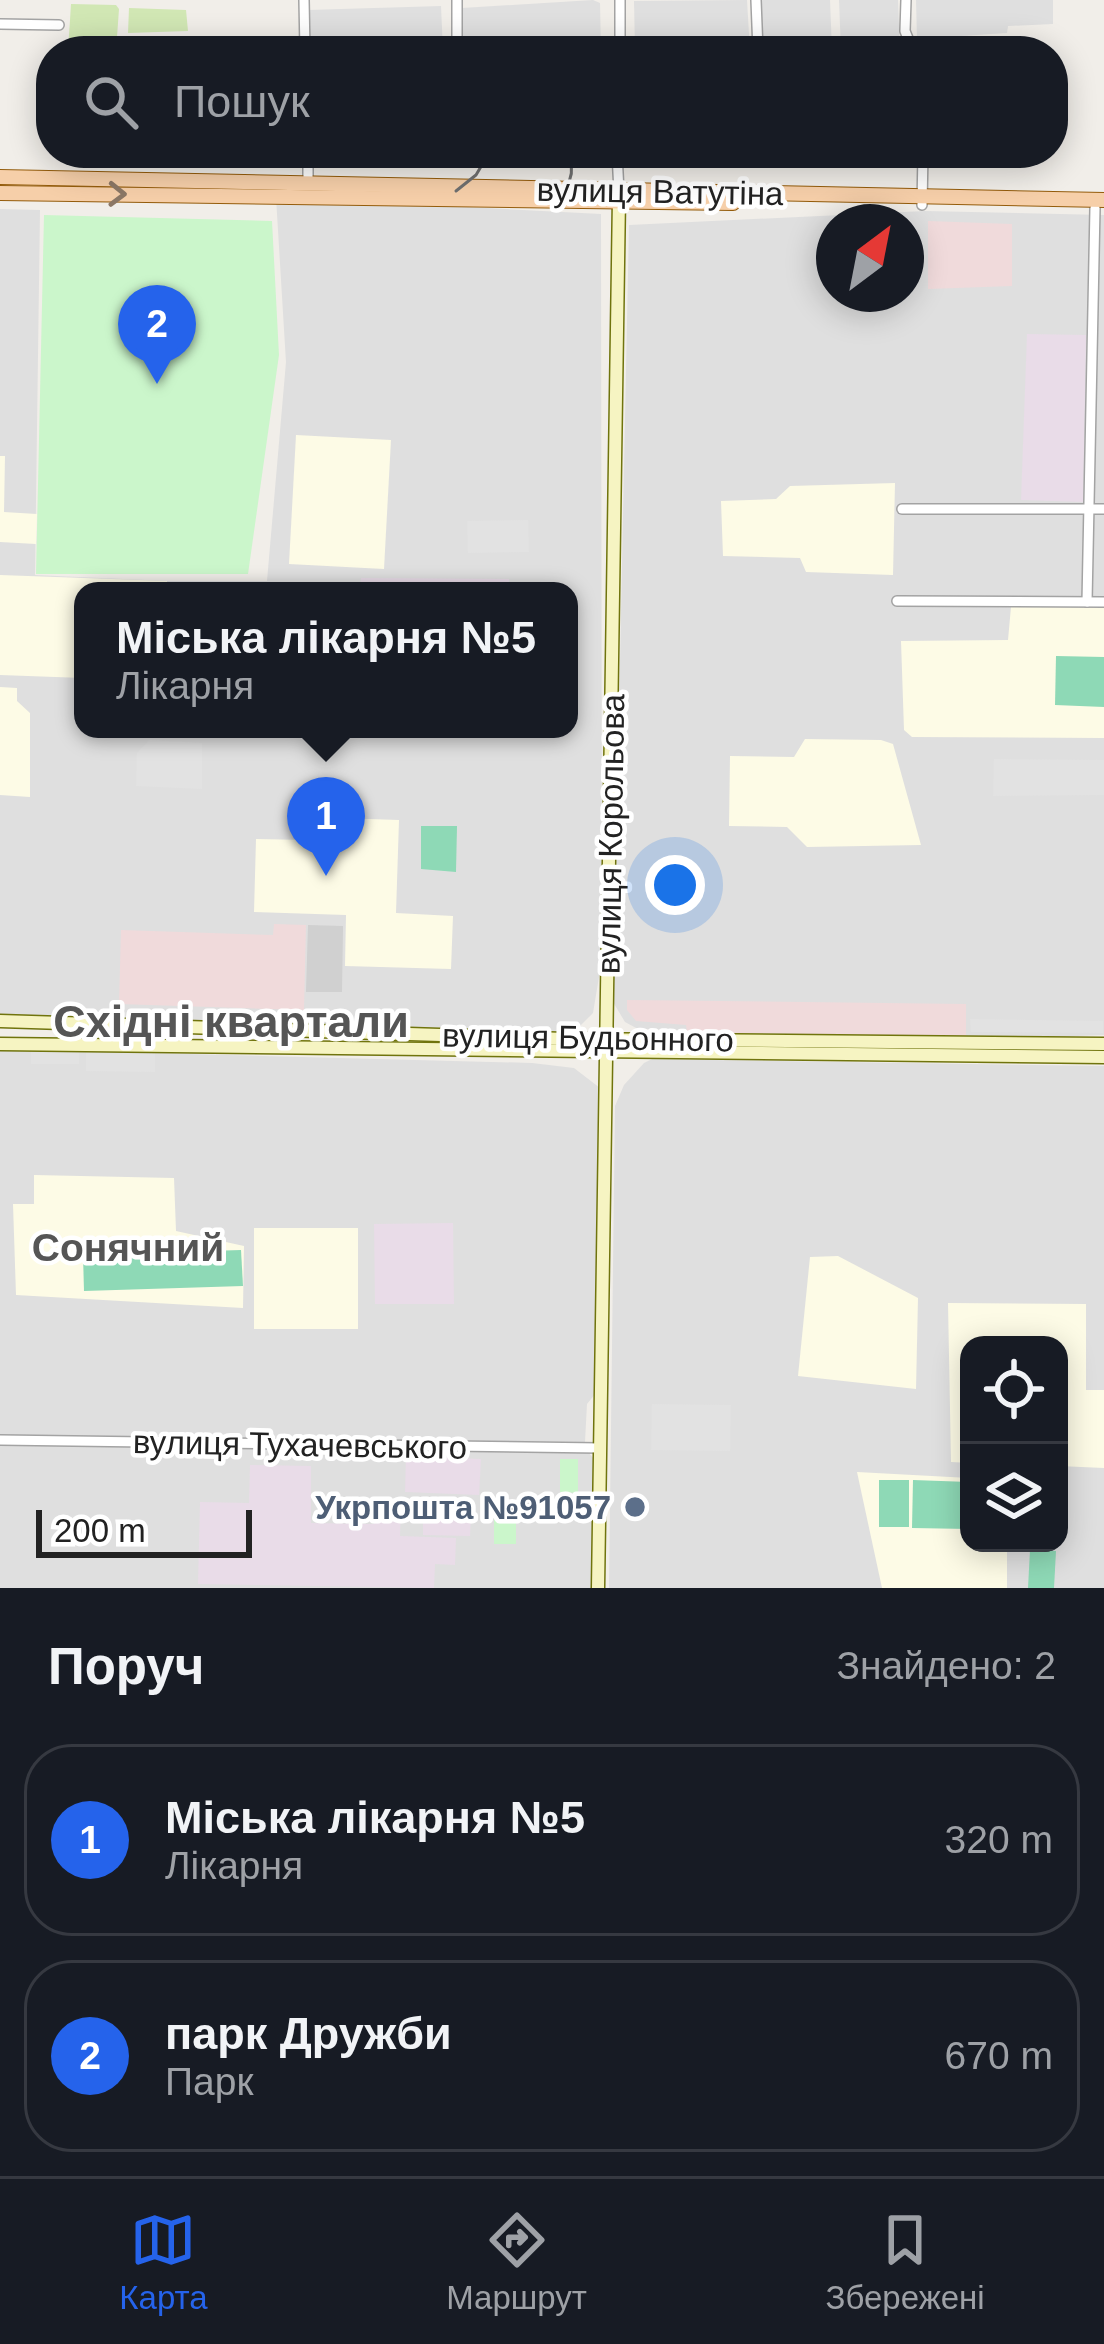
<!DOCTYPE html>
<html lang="uk">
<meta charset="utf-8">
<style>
:root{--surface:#171b24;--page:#20242c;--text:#f1f3f6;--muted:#9ea1a6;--line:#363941;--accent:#2563eb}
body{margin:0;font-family:Arial,sans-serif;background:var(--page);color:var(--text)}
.controls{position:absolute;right:36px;bottom:36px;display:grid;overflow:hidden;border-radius:24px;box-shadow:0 6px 30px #0003}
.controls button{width:108px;height:108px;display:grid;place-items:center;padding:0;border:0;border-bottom:3px solid var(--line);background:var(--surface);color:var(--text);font:60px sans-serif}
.compass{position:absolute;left:816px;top:204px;width:108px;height:108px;border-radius:50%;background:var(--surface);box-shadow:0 6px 30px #0003;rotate:32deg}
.scale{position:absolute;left:36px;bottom:30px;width:216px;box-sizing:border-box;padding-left:12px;border:6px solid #222;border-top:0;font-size:33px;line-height:42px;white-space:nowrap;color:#222;-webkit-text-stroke:9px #fff;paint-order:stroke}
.you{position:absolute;left:675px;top:885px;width:42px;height:42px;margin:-30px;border:9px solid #fff;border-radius:50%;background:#1a73e8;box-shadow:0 0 0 18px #1a73e833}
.badge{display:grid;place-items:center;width:78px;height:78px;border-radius:50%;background:var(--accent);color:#fff;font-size:39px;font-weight:700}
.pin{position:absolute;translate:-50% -99px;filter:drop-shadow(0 3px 6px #0008)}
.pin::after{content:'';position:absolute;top:63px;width:42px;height:36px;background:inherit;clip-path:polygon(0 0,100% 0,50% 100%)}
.popup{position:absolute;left:74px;top:582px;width:504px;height:156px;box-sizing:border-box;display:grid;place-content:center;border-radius:24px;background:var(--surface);filter:drop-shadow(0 3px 9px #0005);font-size:39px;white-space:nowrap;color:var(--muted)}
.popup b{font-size:45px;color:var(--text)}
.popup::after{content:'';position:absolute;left:50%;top:100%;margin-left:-24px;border:24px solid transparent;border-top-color:var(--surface)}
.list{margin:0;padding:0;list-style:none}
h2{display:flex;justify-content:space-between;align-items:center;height:156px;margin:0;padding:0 48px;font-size:51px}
h2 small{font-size:39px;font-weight:400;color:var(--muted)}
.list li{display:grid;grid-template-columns:78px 1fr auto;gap:36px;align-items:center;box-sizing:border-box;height:192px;margin:0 24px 24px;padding:0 24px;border:3px solid var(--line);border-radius:48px}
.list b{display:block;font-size:45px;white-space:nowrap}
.list p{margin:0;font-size:39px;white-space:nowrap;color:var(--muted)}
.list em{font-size:39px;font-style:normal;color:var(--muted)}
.icon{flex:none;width:66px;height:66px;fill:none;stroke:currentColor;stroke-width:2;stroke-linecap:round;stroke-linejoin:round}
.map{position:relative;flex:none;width:1104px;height:1588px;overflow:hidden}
.search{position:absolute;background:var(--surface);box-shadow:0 6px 30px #0003;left:36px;right:36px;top:36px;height:132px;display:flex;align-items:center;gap:30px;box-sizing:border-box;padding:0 42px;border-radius:48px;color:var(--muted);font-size:45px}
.sheet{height:588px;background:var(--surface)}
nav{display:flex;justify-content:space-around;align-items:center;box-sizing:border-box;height:168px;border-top:3px solid var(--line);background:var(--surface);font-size:33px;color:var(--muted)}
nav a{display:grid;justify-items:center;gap:6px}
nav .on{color:var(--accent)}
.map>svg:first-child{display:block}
</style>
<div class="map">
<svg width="1104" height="1588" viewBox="0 0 1104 1588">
<rect width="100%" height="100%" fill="#f1eee9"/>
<g fill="#dfdfdf" fill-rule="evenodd">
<path d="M593,0L600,3L601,51H463L462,8Z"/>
<path d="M747,0L750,51H635L634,1Z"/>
<path d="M760,0H830L832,51H763Z"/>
<path d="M839,0H898L900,51H841Z"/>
<path d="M916,0H1053V24L1008,26L1007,33L917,39Z"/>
<path d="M441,6L443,51H309L308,10Z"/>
<path d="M276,197L601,214L602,959L593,1013L571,1035L0,1021V209L40,210L35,575L167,581H267L286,362ZM83,591H569V729H83Z"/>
<path d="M925,211L1104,215V1035L966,1040L638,1029L625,1022L613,1002L629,225ZM834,222H906V294H834Z"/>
<path d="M0,1049L532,1063L574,1068L600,1088L596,1393L587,1404L585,1442L0,1436Z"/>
<path d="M652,1059L1104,1066V1588H609L615,1106L624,1085L644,1063ZM969,1345H1059V1543H969Z"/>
<path d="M0,1444L587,1451L595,1460L592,1588H0Z"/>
</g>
<g fill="#f0dadb">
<path d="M928,221L1012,224V286L928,289Z"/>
<path d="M274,924L306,925L304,1010L119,1004L121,930L273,935Z"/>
<path d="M627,1000L966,1004V1037L687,1032L686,1025L636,1021L627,1010Z"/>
</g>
<g fill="#e9dce8">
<path d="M1027,334L1086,335L1083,502L1021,500Z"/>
<path d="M361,578L509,579V591H205V583L360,587Z"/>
<path d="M453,1223L454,1304H375L374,1224Z"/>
<path d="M406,1456L481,1459L479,1495L405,1492Z"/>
<path d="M250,1465L311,1466V1523L374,1524L375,1502L401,1503L400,1536L456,1538L455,1565L435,1564L434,1588L198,1584L200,1502L249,1503Z"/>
<path d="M423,1513L471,1514L470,1536L423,1535Z"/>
</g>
<g fill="#fdfbe6">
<path d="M296,435L391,440L384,569L289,564Z"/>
<path d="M0,456H5L4,512L37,514L36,544L0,542Z"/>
<path d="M895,483L893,575L806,572L800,558L723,556L721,501L776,499L790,486Z"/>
<path d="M0,575L167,581V591H83V678L0,675Z"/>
<path d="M1011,607H1104V738L912,737L904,730L901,641L1008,640Z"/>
<path d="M0,687L17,688V701L30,713V797L0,795Z"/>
<path d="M805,739L881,740L893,744L921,845L807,847L787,827L729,826L730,756L794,757Z"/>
<path d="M308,817L399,820L396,913L453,916L451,969L345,966L346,915L254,912L256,839L307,840Z"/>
<path d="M34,1175L174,1178L176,1231L244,1246L243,1308L16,1295L13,1204H34Z"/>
<rect x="254" y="1228" width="104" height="101"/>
<path d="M838,1256L918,1298L916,1389L798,1376L810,1257Z"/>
<path d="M948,1303L1086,1304V1390H1104V1468L1059,1466V1345H969V1463L951,1462Z"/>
<path d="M857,1472L969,1478V1543H1007V1588H882Z"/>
</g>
<path fill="#d0d0d0" d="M308,925L343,926L342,992H306Z"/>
<g fill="#d1e7b4">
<path d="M71,4L116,5L119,9L116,51H68Z"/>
<path d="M129,8L186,10L188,31L128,33Z"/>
</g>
<g fill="#cbf6cb">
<path d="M44,215L272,221L279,355L248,574H36Z"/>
<path d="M560,1459H578V1493L560,1492Z"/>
<path d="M494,1507H510V1517H516V1544H494Z"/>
</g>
<g fill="#8ed9b6">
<path d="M1056,656L1104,657V707L1055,705Z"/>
<path d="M421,826H457L456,872L421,869Z"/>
<path d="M241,1250L243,1286L84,1291L83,1255Z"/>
<rect x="879" y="1480" width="30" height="47"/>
<path d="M913,1480L969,1482V1529L912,1528Z"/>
<path d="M1030,1550L1056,1551L1054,1588H1028Z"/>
</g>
<g fill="#e2e2e2">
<path d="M528,520L529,552L468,553L467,521Z"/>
<path d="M149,740L202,743V789L136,786L137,753Z"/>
<path d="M994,759L1104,760V795L993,796Z"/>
<path d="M970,1019H971L1103,1021V1033L971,1032Z"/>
<path d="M86,1050L155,1051V1072L86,1071Z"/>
<rect x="31" y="1051" width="48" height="13"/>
<path d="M652,1404L731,1405L730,1451L651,1450Z"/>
</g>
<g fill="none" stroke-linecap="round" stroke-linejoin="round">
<g stroke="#a3a3a3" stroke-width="12">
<g id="street">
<path d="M304,0L305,51"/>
<path d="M457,0V51"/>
<path d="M620,0V51"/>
<path d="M756,0L758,51"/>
<path d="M906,0L905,31L913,51"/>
<path d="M0,24L59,25"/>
<path d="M617,153L619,192"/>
<path d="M308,182V153"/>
<path d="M922,205L923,153"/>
<path d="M902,509H1104"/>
<path d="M897,601L1104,602"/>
<path d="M1087,602L1095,208"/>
<path d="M0,1440L600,1448"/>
</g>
</g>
<g stroke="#70740d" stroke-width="15">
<g id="secondary">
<path d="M0,1021L566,1039L1104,1044"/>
<path d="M0,1044L1104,1057"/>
<path d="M598,1588L619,197"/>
</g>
</g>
<g stroke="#945c0b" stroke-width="16">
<g id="primary">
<path d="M0,177L1104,200"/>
<path d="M0,193L733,203"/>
</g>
</g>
<use href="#street" stroke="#fff" stroke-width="9"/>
<use href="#secondary" stroke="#f6f4c2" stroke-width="12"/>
<use href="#primary" stroke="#f6cfa9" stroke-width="14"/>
<g stroke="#707070" stroke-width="3">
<path d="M456,191L476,175L489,153"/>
<path d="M550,197C570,189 577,173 567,153"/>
</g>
</g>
<defs><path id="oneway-chevron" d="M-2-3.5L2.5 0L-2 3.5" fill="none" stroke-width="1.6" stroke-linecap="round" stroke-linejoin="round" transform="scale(3)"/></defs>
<use stroke="#8c7866" href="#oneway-chevron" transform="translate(117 194) rotate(1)"/>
<circle fill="#5c6f8a" stroke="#fff" stroke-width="4.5" cx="635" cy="1507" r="12"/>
<g text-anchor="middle" stroke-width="9" stroke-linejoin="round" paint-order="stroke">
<g font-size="33" fill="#222" stroke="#fff">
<text transform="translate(660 191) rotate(1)" y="12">вулиця Ватутіна</text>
<text transform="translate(610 834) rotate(-89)" y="12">вулиця Корольова</text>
<text transform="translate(588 1037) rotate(1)" y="12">вулиця Будьонного</text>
<text transform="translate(300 1444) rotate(1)" y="12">вулиця Тухачевського</text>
</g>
<g font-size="33" font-weight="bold" fill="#4e5e75" stroke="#fff" text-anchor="end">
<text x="611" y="1519">Укрпошта №91057</text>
</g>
<g font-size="39" font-weight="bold" fill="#555" stroke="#fff">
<text x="128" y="1261">Сонячний</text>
</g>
<g font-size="45" font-weight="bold" fill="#555" stroke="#fff">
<text x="231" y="1037">Східні квартали</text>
</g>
</g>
</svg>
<div class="controls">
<button><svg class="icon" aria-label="locate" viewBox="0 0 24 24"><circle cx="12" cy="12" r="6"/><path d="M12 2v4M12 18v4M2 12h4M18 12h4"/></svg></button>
<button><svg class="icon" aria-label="layers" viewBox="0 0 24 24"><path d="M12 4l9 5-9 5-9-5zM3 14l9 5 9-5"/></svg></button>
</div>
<svg class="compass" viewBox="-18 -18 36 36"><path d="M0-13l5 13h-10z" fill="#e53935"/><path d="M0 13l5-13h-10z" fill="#9ea1a6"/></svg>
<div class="scale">200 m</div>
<div class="you"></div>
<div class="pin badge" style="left:326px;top:876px">1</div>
<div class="popup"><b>Міська лікарня №5</b>Лікарня</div>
<div class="pin badge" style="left:157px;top:384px">2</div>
<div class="search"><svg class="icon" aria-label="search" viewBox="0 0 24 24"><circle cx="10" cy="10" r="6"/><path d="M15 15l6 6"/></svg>Пошук</div>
</div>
<section class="sheet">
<h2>Поруч<small>Знайдено: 2</small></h2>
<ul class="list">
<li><span class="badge">1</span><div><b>Міська лікарня №5</b><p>Лікарня</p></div><em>320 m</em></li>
<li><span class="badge">2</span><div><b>парк Дружби</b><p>Парк</p></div><em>670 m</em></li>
</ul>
</section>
<nav>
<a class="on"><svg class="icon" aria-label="map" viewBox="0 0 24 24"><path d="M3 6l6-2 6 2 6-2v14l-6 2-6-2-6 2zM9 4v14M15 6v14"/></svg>Карта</a>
<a><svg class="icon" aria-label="directions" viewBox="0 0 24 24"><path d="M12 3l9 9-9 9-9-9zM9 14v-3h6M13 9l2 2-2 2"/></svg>Маршрут</a>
<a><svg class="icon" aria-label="saved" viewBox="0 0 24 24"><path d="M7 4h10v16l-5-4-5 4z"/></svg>Збережені</a>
</nav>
